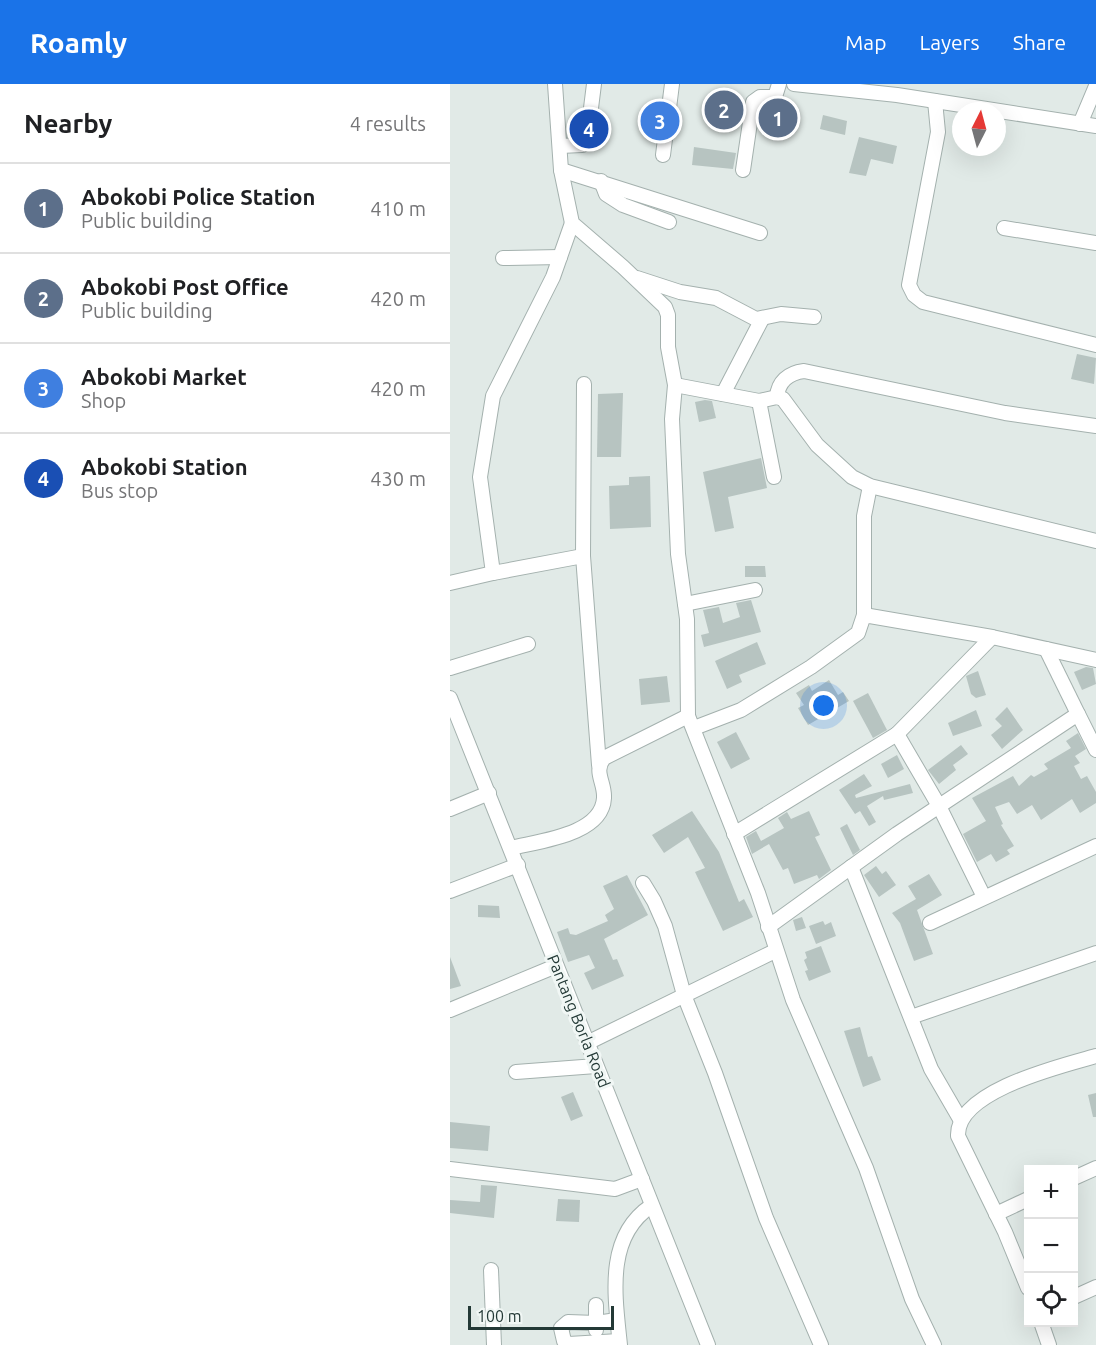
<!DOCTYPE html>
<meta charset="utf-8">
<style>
:root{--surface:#fff;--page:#f2f2f2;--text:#202124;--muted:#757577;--line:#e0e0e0;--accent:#1a73e8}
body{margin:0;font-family:Ubuntu,sans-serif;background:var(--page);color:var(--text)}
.controls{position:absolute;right:18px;bottom:18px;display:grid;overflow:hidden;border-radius:0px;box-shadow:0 6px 24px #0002}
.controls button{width:54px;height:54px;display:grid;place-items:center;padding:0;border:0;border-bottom:2px solid var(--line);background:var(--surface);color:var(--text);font:30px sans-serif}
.compass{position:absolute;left:502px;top:18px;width:54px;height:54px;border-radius:50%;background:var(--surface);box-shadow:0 6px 24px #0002;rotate:6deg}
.scale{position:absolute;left:18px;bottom:15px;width:146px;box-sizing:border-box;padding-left:6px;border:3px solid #233936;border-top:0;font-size:16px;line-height:21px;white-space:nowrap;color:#233936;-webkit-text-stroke:4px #f1f7f5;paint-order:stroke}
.you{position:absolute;left:374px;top:622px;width:21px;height:21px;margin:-15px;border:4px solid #fff;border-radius:50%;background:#1a73e8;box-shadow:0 0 0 9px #1a73e833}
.badge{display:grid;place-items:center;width:39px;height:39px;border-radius:50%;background:var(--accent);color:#fff;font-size:20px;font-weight:700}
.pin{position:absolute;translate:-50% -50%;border:3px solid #fff;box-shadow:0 2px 6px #0006}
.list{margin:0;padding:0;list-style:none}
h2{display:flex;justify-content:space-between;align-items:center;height:78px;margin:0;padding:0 24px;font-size:26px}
h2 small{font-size:20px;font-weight:400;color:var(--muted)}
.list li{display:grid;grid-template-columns:39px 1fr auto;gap:18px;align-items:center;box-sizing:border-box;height:90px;padding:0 24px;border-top:2px solid var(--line)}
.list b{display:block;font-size:22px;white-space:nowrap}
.list p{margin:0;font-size:20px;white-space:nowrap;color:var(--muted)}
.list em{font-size:20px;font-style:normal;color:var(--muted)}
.icon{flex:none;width:33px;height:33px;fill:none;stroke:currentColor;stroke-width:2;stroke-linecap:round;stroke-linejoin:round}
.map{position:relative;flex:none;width:646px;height:1261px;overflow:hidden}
header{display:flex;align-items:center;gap:36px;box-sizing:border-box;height:84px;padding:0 30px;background:var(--accent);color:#fff}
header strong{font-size:28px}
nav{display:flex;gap:33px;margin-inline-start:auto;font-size:21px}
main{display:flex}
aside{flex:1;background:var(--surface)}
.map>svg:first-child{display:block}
</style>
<header>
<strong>Roamly</strong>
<nav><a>Map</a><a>Layers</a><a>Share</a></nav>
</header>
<main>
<aside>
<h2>Nearby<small>4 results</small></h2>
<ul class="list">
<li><span class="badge" style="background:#5c6f8a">1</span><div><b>Abokobi Police Station</b><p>Public building</p></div><em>410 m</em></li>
<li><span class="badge" style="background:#5c6f8a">2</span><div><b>Abokobi Post Office</b><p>Public building</p></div><em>420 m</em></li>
<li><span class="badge" style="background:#3f7fe0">3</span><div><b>Abokobi Market</b><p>Shop</p></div><em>420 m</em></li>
<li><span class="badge" style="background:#1a4fb4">4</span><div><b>Abokobi Station</b><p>Bus stop</p></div><em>430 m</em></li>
</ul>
</aside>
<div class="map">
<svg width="646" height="1261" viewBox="0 0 646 1261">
<rect width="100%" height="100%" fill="#e1eae7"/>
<g fill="#b7c4c1">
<path d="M373,31L397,37L395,51L370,45Z"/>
<path d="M409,53L447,62L443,80L421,75L416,92L399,89Z"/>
<path d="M244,63L286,69L283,85L242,81Z"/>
<path d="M627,270L646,274L644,300L621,295Z"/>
<path d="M173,309L171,373H147L148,310Z"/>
<path d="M255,316L262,317L266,334L249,338L245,318Z"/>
<path d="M311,374L317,404L278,413L284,444L265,448L253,388Z"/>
<path d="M200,392L201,443L160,445L159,402L179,401V393Z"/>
<path d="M295,482H315L316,493H295Z"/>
<path d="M301,516L311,548L254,563L251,551L259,549L253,526L269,523L273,539L290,533L286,519Z"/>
<path d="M307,558L316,580L289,591L292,598L277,605L265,577Z"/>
<path d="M636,583L643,584L646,600L632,606L624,588Z"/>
<path d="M528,587L536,611L526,614L521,610L516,592Z"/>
<path d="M217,592L220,618L191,621L189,595Z"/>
<path d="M379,596L388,611L393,608L399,617L358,641L348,624L354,621L346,609L359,601L362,607Z"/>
<path d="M418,609L437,646L423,654L403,617Z"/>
<path d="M557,623L573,646L552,665L541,651L552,642L545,635Z"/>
<path d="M526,626L532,642L503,652L498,639Z"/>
<path d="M286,648L300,675L281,685L267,658Z"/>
<path d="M628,649L636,665L625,672L630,679L624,682L631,695L637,692L646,708V719L630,729L622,715L591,736L582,721L567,730L559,718L545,723L553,740L551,741L564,762L557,766L560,770L546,778L541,770L527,778L513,750L536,737L522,714L563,692L569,702L581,691L584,693L598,685L594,680L621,664L616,657Z"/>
<path d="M511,661L518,670L503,681L506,686L489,700L478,686Z"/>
<path d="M447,671L454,685L438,694L431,680Z"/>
<path d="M414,690L422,702L405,711L406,714L460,700L463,709L434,716L433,712L417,722L426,738L419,742L410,727L405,730L389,706Z"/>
<path d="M242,727L269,768L289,818L294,815L303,833L273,847L245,788L255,784L238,753L214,769L202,751Z"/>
<path d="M359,727L370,751L365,753L381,786L369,795L367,791L344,800L338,784L333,786L319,760L302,770L296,753L306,747L311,757L334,744L328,734L337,728L341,735Z"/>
<path d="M397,740L410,766L403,771L390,744Z"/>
<path d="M426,782L432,790L436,787L446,801L429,813L414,791Z"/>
<path d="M479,790L492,811L467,826L483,870L464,877L450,839L442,829L466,815L458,802Z"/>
<path d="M177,791L198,831L154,855L163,876L167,875L174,892L142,906L134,889L145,884L139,871L118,878L107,848L118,844L120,850L126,851L158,837L155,831L164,825L153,802Z"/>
<path d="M28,821L49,822L50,834L28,833Z"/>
<path d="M352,833L356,844L346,847L343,836Z"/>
<path d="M373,837L375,841L381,838L386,852L366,860L359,842Z"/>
<path d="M371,862L381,888L359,897L355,887L358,886L354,876L357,874L355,868Z"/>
<path d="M0,873L11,902L0,905Z"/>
<path d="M410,943L418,973L422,972L431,996L413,1003L394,947Z"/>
<path d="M123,1008L133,1032L121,1037L111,1013Z"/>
<path d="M646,1009V1033H643L638,1011Z"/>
<path d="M0,1038L40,1042L38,1067L0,1064Z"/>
<path d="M31,1101L47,1102L44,1134L0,1129V1116L30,1118Z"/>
<path d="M108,1115L130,1116L129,1138L106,1137Z"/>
</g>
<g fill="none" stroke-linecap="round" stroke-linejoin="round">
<g stroke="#a4b1ae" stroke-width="16">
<g id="minor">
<path d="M105,0L111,86L122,139L173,183L215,223L218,231V263L225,301L222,335L228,470L237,535L238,632L308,809L343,916L416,1084L462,1215L484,1261"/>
<path d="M344,0L447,11L646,42"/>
<path d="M485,17L488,48L459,201L464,211L473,218L646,261"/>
<path d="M630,40L646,2"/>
<path d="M110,62L132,61L137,56L144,0"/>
<path d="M213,71L222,0"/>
<path d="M111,86L310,149"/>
<path d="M293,86L303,18L310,13H325L329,0"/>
<path d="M151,97L156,110L173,121L219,138"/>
<path d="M554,144L646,159"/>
<path d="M53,174L110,173"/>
<path d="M187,194L230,208L266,214L306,235L331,230L364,233"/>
<path d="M134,300L133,472L149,681"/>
<path d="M225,301L309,317L327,313L333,315L367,361L402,393L420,402L646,457"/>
<path d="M273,310L312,235"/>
<path d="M327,313C328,298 338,289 354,287L555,329L646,342"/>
<path d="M309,317L324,393"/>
<path d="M43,489L133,472"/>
<path d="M0,499L43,489L30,393L43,312L103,193L122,139"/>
<path d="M235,520L305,506"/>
<path d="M414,531V432L420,402"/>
<path d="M596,565L628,630"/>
<path d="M0,584L78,560"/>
<path d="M0,614L258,1261"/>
<path d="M244,644L291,626L361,583L408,549L414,531L542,553L646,576"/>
<path d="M447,650L542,553"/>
<path d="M0,725L39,709"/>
<path d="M284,750L447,650L489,722L534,813"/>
<path d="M61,764C89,757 152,751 154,714C155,698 143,688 154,674L238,632"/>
<path d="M401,783L481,985L510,1035"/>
<path d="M193,799L204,817L215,842L234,911L265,989L316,1134L371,1261"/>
<path d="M0,807L68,781"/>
<path d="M480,839L646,762"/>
<path d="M318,843L447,750L628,630L646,666"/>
<path d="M0,926L106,882"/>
<path d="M461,933L646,869"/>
<path d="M137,959L325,867"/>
<path d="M66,988L146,982"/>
<path d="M0,1085L165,1105L192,1095"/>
<path d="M624,1094L646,1084"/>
<path d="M546,1130L578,1115"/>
<path d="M41,1186L44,1261"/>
<path d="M578,1204L555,1148L508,1052C506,1007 611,982 646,972"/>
<path d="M624,1213L646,1203"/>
<path d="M167,1236L146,1239L118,1238L111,1244L114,1257L119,1260L169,1257"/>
<path d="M591,1238L599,1261"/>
<path d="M146,1246V1221"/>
<path d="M170,1261C165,1212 155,1153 201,1122"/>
</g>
</g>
<use href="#minor" stroke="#fff" stroke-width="14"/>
</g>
<g text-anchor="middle" stroke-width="6" stroke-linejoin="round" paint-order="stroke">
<g font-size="16" fill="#233936" stroke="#f1f7f5">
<text transform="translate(129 937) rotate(68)" y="6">Pantang Borla Road</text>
</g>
</g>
</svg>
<div class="controls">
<button>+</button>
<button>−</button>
<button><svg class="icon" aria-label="locate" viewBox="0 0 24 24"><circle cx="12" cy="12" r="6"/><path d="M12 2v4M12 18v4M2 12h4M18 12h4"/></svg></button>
</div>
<svg class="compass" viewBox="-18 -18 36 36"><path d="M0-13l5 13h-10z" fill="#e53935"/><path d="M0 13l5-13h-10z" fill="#757577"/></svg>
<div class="scale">100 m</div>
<div class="you"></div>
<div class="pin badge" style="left:328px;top:34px;background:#5c6f8a">1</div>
<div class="pin badge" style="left:274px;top:26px;background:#5c6f8a">2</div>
<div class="pin badge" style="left:210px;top:37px;background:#3f7fe0">3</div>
<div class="pin badge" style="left:139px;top:45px;background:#1a4fb4">4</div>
</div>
</main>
